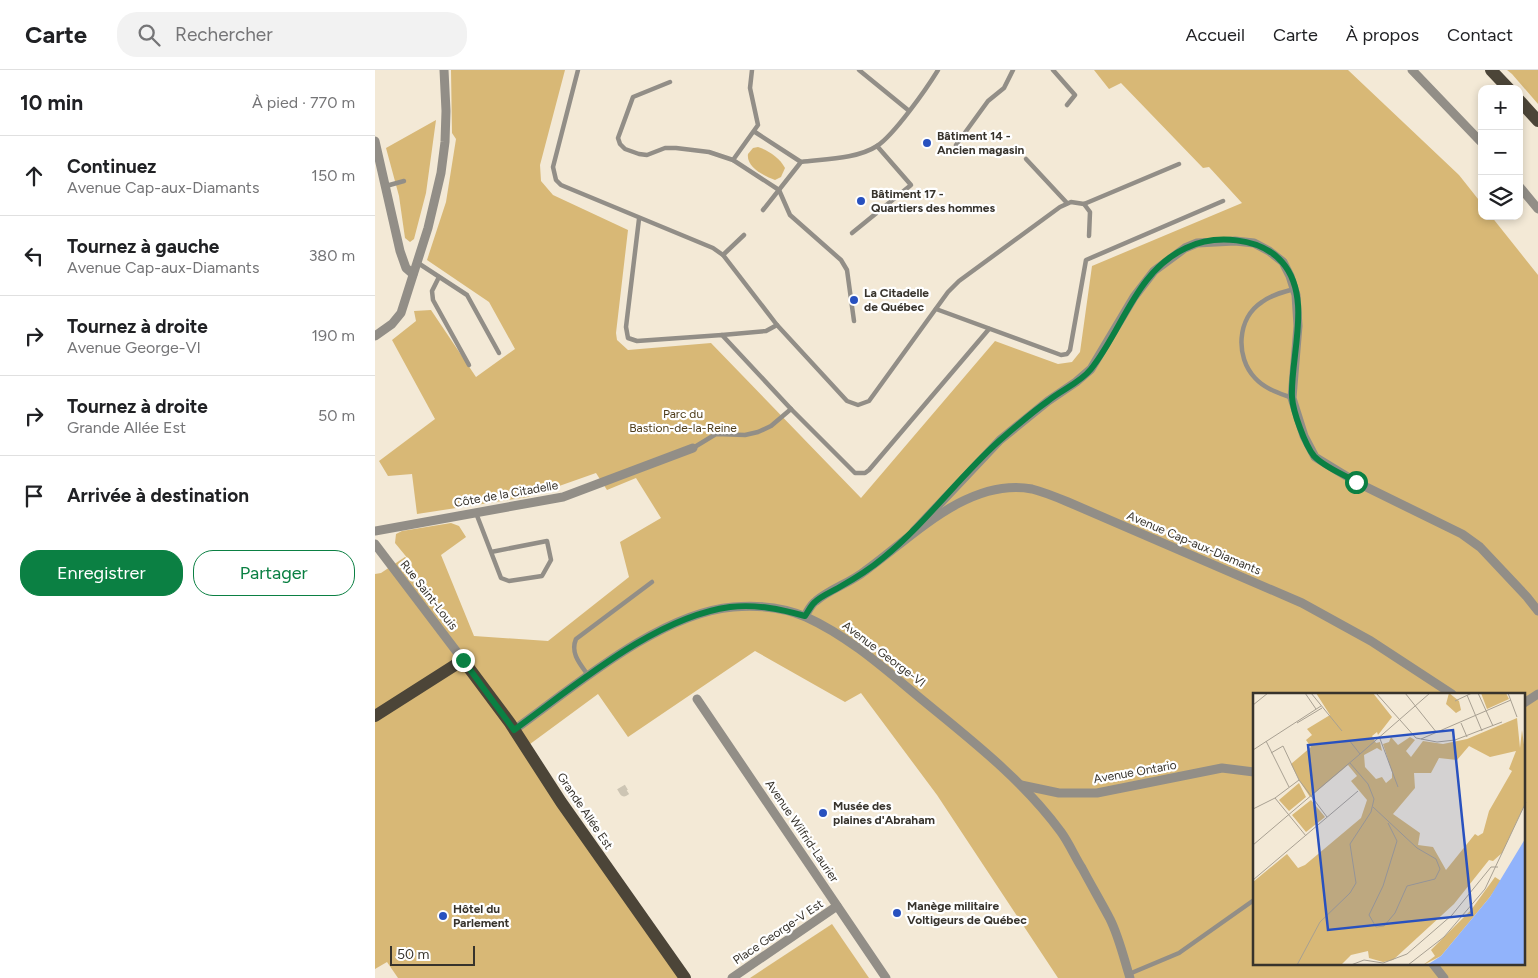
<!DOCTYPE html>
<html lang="fr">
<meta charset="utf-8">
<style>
:root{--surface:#fff;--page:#f2f2f2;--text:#202124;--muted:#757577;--line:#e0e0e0;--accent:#0b8043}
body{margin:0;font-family:Figtree,sans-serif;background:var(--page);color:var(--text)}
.controls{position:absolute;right:15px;top:15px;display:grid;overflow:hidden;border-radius:10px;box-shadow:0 2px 8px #0003}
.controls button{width:45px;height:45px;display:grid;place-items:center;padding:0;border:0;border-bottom:1px solid var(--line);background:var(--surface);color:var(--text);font:25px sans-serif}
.scale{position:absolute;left:15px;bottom:12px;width:85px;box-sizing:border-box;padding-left:5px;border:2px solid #37332c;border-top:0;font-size:14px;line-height:18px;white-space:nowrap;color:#37332c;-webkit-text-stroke:4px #fff;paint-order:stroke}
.stop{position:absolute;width:15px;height:15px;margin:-11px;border:4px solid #0b8043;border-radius:50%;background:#fff}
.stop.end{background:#0b8043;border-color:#fff;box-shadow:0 1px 5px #0008}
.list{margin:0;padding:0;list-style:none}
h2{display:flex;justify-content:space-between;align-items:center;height:65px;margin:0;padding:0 20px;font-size:21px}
h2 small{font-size:16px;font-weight:400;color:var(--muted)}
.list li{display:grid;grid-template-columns:32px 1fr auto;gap:15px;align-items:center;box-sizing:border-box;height:80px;padding:0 20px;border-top:1px solid var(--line)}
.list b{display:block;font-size:19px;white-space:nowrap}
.list p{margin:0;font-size:16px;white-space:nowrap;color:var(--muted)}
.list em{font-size:16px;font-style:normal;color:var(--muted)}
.actions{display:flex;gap:10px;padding:15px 20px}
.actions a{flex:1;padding:11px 0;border:1px solid var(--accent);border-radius:20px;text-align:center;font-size:18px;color:var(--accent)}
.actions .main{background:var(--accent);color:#fff}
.icon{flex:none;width:28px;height:28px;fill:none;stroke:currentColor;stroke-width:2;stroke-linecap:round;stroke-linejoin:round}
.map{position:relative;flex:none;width:1163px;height:908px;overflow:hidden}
header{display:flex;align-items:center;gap:30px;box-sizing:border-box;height:70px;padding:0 25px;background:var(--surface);border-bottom:1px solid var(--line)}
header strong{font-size:24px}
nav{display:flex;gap:28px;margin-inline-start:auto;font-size:18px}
.search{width:350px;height:45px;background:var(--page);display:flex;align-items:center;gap:12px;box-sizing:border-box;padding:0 18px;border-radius:20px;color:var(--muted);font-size:19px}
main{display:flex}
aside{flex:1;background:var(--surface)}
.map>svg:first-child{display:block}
</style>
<header>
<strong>Carte</strong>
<div class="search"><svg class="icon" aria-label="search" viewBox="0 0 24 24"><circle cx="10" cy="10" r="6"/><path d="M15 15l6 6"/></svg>Rechercher</div>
<nav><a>Accueil</a><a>Carte</a><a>À propos</a><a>Contact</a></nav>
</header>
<main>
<aside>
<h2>10 min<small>À pied · 770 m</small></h2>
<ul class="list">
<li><svg class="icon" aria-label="ahead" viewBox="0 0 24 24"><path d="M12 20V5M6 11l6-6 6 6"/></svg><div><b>Continuez</b><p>Avenue Cap-aux-Diamants</p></div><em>150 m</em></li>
<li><svg class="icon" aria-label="left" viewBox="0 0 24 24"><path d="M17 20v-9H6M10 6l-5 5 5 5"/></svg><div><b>Tournez à gauche</b><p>Avenue Cap-aux-Diamants</p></div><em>380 m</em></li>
<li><svg class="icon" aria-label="right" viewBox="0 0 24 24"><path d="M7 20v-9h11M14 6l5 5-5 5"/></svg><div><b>Tournez à droite</b><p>Avenue George-VI</p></div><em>190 m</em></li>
<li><svg class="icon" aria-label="right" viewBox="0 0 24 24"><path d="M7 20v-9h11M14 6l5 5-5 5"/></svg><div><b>Tournez à droite</b><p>Grande Allée Est</p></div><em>50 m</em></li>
<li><svg class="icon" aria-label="arrive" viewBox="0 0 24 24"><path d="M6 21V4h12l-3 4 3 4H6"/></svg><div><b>Arrivée à destination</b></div></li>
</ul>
<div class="actions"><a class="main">Enregistrer</a><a>Partager</a></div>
</aside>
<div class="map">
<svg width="1163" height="908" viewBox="0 0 1163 908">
<rect width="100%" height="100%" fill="#f3e9d6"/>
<g fill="#d8b876" fill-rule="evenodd">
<path d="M76,0H190L165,95L166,111L178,125L253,160L241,263L242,270L253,280L336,273L486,428L620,271L683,294L697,292L705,282L717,196L867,133L834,97L828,98L746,13L734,19L719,0H973L1084,105L1107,134V146H1116L1163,205V908H683L562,725L486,623L470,632L380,581L253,667L223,624L151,677L310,908H23L12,892L0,899V504L6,503L30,487L34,490L20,473L21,464L27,461L76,453L84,456L91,467L66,485L99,566L173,571L254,507L245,472L286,448L261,408L232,420L221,403L153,427L42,444L37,404L13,406L4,391L60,349L17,270L41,251L39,241L56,240L101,307L140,279L114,232L52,190L71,132L81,69L77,63ZM879,624H1149V894H879Z"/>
<path d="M1132,0H1163V34L1137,4Z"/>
<path d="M61,50L51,123L39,169L35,172L30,168L24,126L11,78Z"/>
<path d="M383,77C393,80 405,88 410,98L406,107L400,110C389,106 371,97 373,84L378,78Z"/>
<path d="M457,854L494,908H375Z"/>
</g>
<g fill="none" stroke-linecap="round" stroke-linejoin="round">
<path stroke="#cdc5b4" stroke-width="9" stroke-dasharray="9 4.5" stroke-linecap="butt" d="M246,717L249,722L255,718"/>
<g stroke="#928e87" stroke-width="4.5">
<path d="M203,0L178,97L181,110L186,115L338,178L348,185L402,255L472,331L483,335L494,331L573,222L584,211L685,137L696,132L709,134L804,94"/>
<path d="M484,0L533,40"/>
<path d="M678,0L700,25L692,35"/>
<path d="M295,12L258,27L243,68L245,74L250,79L264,84L272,85L290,78H301L334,82L358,90L404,120L415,145L466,190L472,200L479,251"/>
<path d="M380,62L426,92"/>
<path d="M581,75L613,31L629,18L638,0"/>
<path d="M651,89L692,133"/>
<path d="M358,90L383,55L375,18L377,0"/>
<path d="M11,116L29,111"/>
<path d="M709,134L715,142L714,166"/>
<path d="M388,140L426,92C449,89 482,89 502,76C519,65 552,18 563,0"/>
<path d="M264,149L251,257L253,268L262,271L347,265L416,339L480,403H490L494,400L614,259"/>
<path d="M477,163L536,115L502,76"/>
<path d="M348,185L369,165"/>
<path d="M43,193L92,225L124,283"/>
<path d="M64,207L57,221L58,230L94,295"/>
<path d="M561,239L686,285L692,284L695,280L711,190L848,131"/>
<path d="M347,265L391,261L402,255"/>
<path d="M917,328C904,323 890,319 880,308C860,287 862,248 887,232C896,225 908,222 919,219"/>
<path d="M318,378L341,364L370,365L383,362L396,356L416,339"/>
<path d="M101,443L126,508L134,511L167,506L176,490L172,471L116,482"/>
<path d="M213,605C205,594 195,583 201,569L277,512"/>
<path d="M754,904L804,883L879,830"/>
</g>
<g stroke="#928e87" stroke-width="9">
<path d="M1037,0L1107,73"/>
<path d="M0,71L25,181L31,198L38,204"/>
<path d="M1144,116L1163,139"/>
<path d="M0,266L17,254L26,243L53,158L66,103L70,72L71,41L69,0"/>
<path d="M0,461L188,427L318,378"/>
<path d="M539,461L625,370L673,331L701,312L716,299L759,227L779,201L810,178L822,173L860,171L879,173L894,181L908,192L915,206L921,225L923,256L917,328L929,366L940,387L981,412L1087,464L1105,477L1152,527L1163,541"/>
<path d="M0,474L88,590"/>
<path d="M430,546C433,541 436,534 441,531C455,519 475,513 490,501C536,468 593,407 657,419C669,422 681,427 693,432L927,533L996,571L1077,624"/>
<path d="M322,629L511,908"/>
<path d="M1149,633L1163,624"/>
<path d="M139,660C198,618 284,543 358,537C382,535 408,537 431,547C473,566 510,599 545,628C596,670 647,709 686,762C694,773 700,787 707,798C716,815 726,832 735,849C744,867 749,889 755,908"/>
<path d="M646,715L684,723H722L847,698L879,702"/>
<path d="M1058,894L1069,908"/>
<path d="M357,908L462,836"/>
</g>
<g stroke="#4c4538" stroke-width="12">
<path d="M1116,0L1134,19"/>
<path d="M1144,30L1163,51"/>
<path d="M0,646L88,590L135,653L186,732L310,908"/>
</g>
</g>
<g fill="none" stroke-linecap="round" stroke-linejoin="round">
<path stroke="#0b8043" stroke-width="6" d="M88,590L139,660C200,616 280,547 355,537C381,534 405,539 430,546C433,542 436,535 440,532C446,526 456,522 463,518C479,509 494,500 508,488C551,453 583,408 624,371C640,357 656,343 673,331C686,320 705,313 716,299C748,259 761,201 811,178C840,164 885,167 907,192C938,227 915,287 917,327C918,342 930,375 939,386C949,397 968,404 981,412"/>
</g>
<g fill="#2851bf" stroke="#fff" stroke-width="2">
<circle cx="552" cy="73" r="5"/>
<circle cx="486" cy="131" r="5"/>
<circle cx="479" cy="230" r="5"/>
<circle cx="448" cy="743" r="5"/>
<circle cx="522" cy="843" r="5"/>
<circle cx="68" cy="846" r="5"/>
</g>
<g text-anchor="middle" stroke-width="4.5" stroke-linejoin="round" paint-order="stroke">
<g font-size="12" font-weight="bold" fill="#37332c" stroke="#fff" text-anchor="start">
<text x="562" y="70">Bâtiment 14 -<tspan x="562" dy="14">Ancien magasin</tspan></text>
<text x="496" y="128">Bâtiment 17 -<tspan x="496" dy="14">Quartiers des hommes</tspan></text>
<text x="489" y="227">La Citadelle<tspan x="489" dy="14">de Québec</tspan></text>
<text x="458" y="740">Musée des<tspan x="458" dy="14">plaines d'Abraham</tspan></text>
<text x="532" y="840">Manège militaire<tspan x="532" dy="14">Voltigeurs de Québec</tspan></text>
<text x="78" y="843">Hôtel du<tspan x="78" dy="14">Parlement</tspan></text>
</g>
<g font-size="12" fill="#4d3c19" stroke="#fff">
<text x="308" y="348">Parc du<tspan x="308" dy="14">Bastion-de-la-Reine</tspan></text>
</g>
<g font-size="12" fill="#37332c" stroke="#fff">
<text transform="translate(131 424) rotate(-10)" y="4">Côte de la Citadelle</text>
<text transform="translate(819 473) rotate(23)" y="4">Avenue Cap-aux-Diamants</text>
<text transform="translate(54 525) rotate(52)" y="4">Rue Saint-Louis</text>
<text transform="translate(509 584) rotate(37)" y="4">Avenue George-VI</text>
<text transform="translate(760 702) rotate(-10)" y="4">Avenue Ontario</text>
<text transform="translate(210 741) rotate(56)" y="4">Grande Allée Est</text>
<text transform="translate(427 761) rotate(56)" y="4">Avenue Wilfrid-Laurier</text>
<text transform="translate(403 862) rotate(-34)" y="4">Place George-V Est</text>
</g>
</g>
<g transform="translate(878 623)">
<rect width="272" height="272" fill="#f3e9d6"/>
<path d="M63,0H120L139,24L125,42L124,39L119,43L123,50L127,49L129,58L124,55L111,62L112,74L123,86L129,84L133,90L139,85V79L130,51L136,49L138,44L145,52L157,44L162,47L153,58L158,64L170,48L190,51L214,46L264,25L267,55L269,37L272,59L273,109L249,160L240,168L236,167L201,211L140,267L130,269L116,265L115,258L98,262L88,272H0V189L34,161L45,175L52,172L108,125L114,107L98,88L104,83L95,72L57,104L46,87L38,71L58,54L53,47L59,42L54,36L77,22ZM216,53L237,64L263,58L256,76L259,78L236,118L230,140L225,143L222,141L193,177L180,154L165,152L167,140L140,121L162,95L161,80H178L186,65L204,67ZM196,0L206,8L208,17L203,20L193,11ZM228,0H253L256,6L234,16ZM46,90L53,104L36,118L26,107ZM58,107L72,124L53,139L39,122ZM242,184L248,188L237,204L188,263L170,272L182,263L178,257L218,217Z" fill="#d8b876" fill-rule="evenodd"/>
<path d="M272,146V272H174L188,263L237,204Z" fill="#91b3fb"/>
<path fill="none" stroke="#a8a092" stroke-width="1" d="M52,0L63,16M58,0L89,38M123,0L163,45L184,49L202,47L249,29M152,0L184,40M225,0L240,33M255,0L264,24M214,2L229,38M202,8L219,0M0,12L15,0M44,30L69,15M208,30L214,44M126,43L145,94M168,46L258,7M13,48L36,94M0,57L68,13M18,60L30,53L46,87L74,124M107,61L177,0M22,105L53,143M120,114L164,155L183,166L187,176L182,186L154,193L142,220L131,233L123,234L116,222L130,193L144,148L135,130M0,116L22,105L46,87M0,152L107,61L96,47M0,187L105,98M44,272L67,229L97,200L103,190L97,151L118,119L121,106L115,91L97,70M98,272L111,267L130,270L154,261L199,222L238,174H245M155,272L191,244L232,196L273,109"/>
<path fill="#2851bf" fill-opacity="0.15" stroke="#2851bf" stroke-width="2.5" d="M200,37L219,222L75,237L55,52Z"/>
<rect width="272" height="272" fill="none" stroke="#37332c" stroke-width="2.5"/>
</g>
</svg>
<div class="controls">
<button>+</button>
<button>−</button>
<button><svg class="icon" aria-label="layers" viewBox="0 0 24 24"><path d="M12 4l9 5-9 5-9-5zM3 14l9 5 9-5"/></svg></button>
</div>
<div class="scale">50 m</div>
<div class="stop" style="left:981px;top:412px"></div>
<div class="stop end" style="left:88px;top:590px"></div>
</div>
</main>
